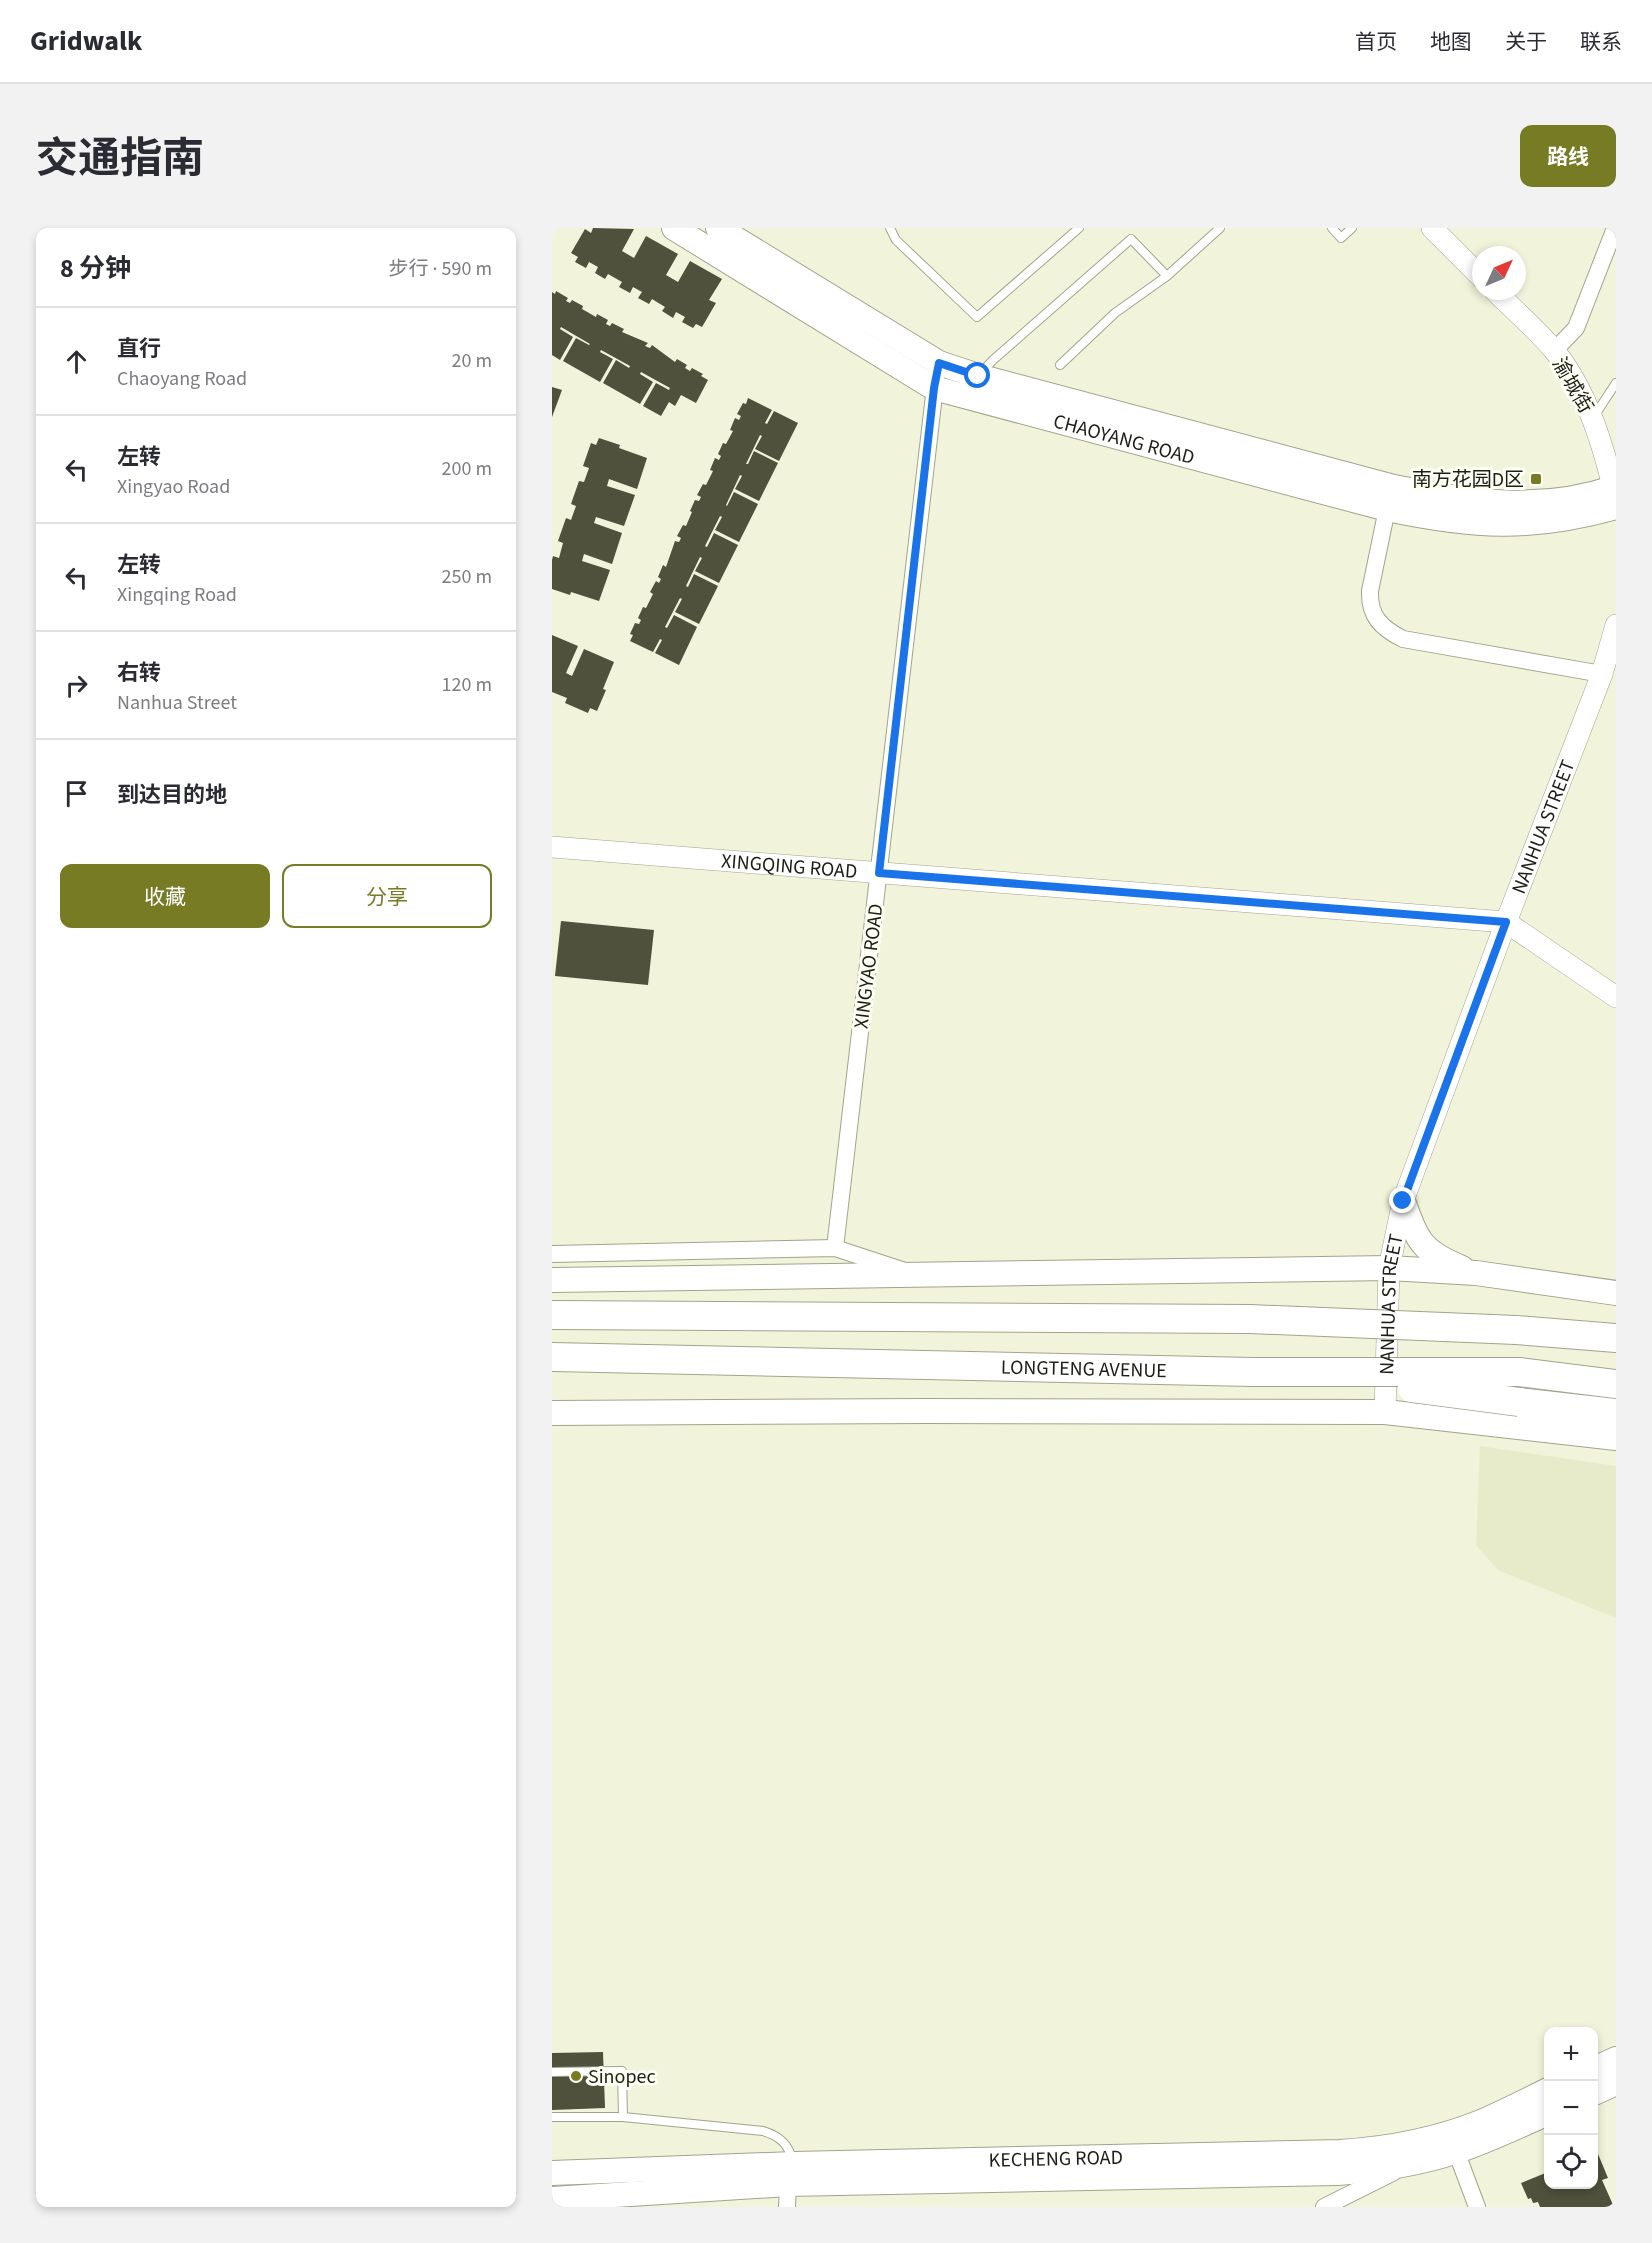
<!DOCTYPE html>
<html lang="zh">
<meta charset="utf-8">
<style>
:root{--surface:#fff;--page:#f2f2f3;--text:#2b2b33;--muted:#7c7c81;--line:#e1e1e2;--accent:#777b24}
body{margin:0;font-family:"Source Sans 3","Noto Sans SC",sans-serif;background:var(--page);color:var(--text)}
.controls{position:absolute;right:18px;bottom:18px;display:grid;overflow:hidden;border-radius:12px;box-shadow:0 3px 9px #0003}
.controls button{width:54px;height:54px;display:grid;place-items:center;padding:0;border:0;border-bottom:2px solid var(--line);background:var(--surface);color:var(--text);font:30px sans-serif}
.compass{position:absolute;left:920px;top:18px;width:54px;height:54px;border-radius:50%;background:var(--surface);box-shadow:0 3px 9px #0003;rotate:46deg}
.stop{position:absolute;width:18px;height:18px;margin:-14px;border:4px solid #1a73e8;border-radius:50%;background:#fff}
.stop.end{background:#1a73e8;border-color:#fff;box-shadow:0 2px 6px #0008}
.list{margin:0;padding:0;list-style:none}
h2{display:flex;justify-content:space-between;align-items:center;height:78px;margin:0;padding:0 24px;font-size:26px}
h2 small{font-size:20px;font-weight:400;color:var(--muted)}
.list li{display:grid;grid-template-columns:39px 1fr auto;gap:18px;align-items:center;box-sizing:border-box;height:108px;padding:0 24px;border-top:2px solid var(--line)}
.list b{display:block;font-size:22px;white-space:nowrap}
.list p{margin:0;font-size:20px;white-space:nowrap;color:var(--muted)}
.list em{font-size:20px;font-style:normal;color:var(--muted)}
.actions{display:flex;gap:12px;padding:18px 24px}
.actions a{flex:1;padding:14px 0;border:2px solid var(--accent);border-radius:12px;text-align:center;font-size:21px;color:var(--accent)}
.actions .main{background:var(--accent);color:#fff}
.icon{flex:none;width:33px;height:33px;fill:none;stroke:currentColor;stroke-width:2;stroke-linecap:round;stroke-linejoin:round}
.map{position:relative;flex:none;width:1064px;height:1979px;overflow:hidden;border-radius:12px}
header{display:flex;align-items:center;gap:36px;box-sizing:border-box;height:84px;padding:0 30px;background:var(--surface);border-bottom:2px solid var(--line)}
header strong{font-size:28px}
nav{display:flex;gap:33px;margin-inline-start:auto;font-size:21px}
.intro{display:flex;align-items:center;justify-content:space-between;box-sizing:border-box;height:144px;padding:0 36px}
h1{margin:0;font-size:42px}
.button{padding:15px 27px;border-radius:12px;background:var(--accent);color:#fff;font-size:21px;font-weight:700}
main{display:flex;gap:36px;padding:0 36px}
aside{flex:1;background:var(--surface);border-radius:12px;box-shadow:0 3px 9px #0003}
.map>svg:first-child{display:block}
</style>
<header>
<strong>Gridwalk</strong>
<nav><a>首页</a><a>地图</a><a>关于</a><a>联系</a></nav>
</header>
<div class="intro"><h1>交通指南</h1><a class="button">路线</a></div>
<main>
<aside>
<h2>8 分钟<small>步行 · 590 m</small></h2>
<ul class="list">
<li><svg class="icon" aria-label="ahead" viewBox="0 0 24 24"><path d="M12 20V5M6 11l6-6 6 6"/></svg><div><b>直行</b><p>Chaoyang Road</p></div><em>20 m</em></li>
<li><svg class="icon" aria-label="left" viewBox="0 0 24 24"><path d="M17 20v-9H6M10 6l-5 5 5 5"/></svg><div><b>左转</b><p>Xingyao Road</p></div><em>200 m</em></li>
<li><svg class="icon" aria-label="left" viewBox="0 0 24 24"><path d="M17 20v-9H6M10 6l-5 5 5 5"/></svg><div><b>左转</b><p>Xingqing Road</p></div><em>250 m</em></li>
<li><svg class="icon" aria-label="right" viewBox="0 0 24 24"><path d="M7 20v-9h11M14 6l5 5-5 5"/></svg><div><b>右转</b><p>Nanhua Street</p></div><em>120 m</em></li>
<li><svg class="icon" aria-label="arrive" viewBox="0 0 24 24"><path d="M6 21V4h12l-3 4 3 4H6"/></svg><div><b>到达目的地</b></div></li>
</ul>
<div class="actions"><a class="main">收藏</a><a>分享</a></div>
</aside>
<div class="map">
<svg width="1064" height="1979" viewBox="0 0 1064 1979">
<rect width="100%" height="100%" fill="#f1f3da"/>
<path fill="#e8ebca" d="M928,1218L1064,1238V1390L946,1342L924,1317Z"/>
<g fill="#4f513c">
<path d="M41,0L82,1L70,23L82,30L94,8L126,26L114,47L126,54L138,33L170,51L157,72L164,75L150,99L144,96L141,100L130,94L133,89L124,84L121,90L110,83L113,79L100,71L97,76L86,70L90,64L81,59L78,65L67,59L70,54L56,46L53,51L43,45L46,39L37,34L34,40L23,34L26,29L19,25L33,1L39,5Z"/>
<path d="M4,63L16,70L14,73L18,75L20,72L31,78L30,81L44,89L45,86L56,92L54,96L58,98L60,95L72,101L70,104L96,115L93,118L98,120L100,117L123,134L125,131L135,137L133,140L138,143L140,140L151,146L149,148L156,152L144,175L129,167L123,178L117,174L109,188L91,178L104,155L117,162L118,160L89,144L88,146L101,154L88,176L51,155L64,132L77,140L78,138L49,122L48,124L61,131L48,154L11,133L24,110L37,117L38,116L9,99L8,101L21,109L8,132L0,127V64L3,66Z"/>
<path d="M0,159L10,162L0,189Z"/>
<path d="M196,170L220,182L213,195L215,196L222,183L246,195L227,233L203,221L210,208L208,207L194,236H196L202,223L226,235L207,273L183,261L190,248L188,247L174,277L175,278L182,264L206,276L187,314L163,302L170,289L168,288L153,318L155,319L162,305L186,317L167,355L143,343L150,330L148,329L134,358L136,359L142,346L166,358L147,396L123,384L130,371L128,370L113,399L115,400L122,387L145,399L127,437L103,425L110,412L108,411L101,424L78,413L81,407L78,406L83,395L87,396L89,392L86,390L91,379L94,380L101,366L98,364L104,353L107,355L109,351L106,349L111,337L114,339L123,313L127,314L129,310L125,308L131,297L134,298L140,284L138,283L143,272L147,273L149,269L145,267L151,256L154,257L161,243L158,242L163,230L167,232L169,228L166,226L171,215L174,216L181,203L178,202L183,190L187,192L189,188L185,186L191,175L194,176Z"/>
<path d="M47,210L68,217L67,220L95,230L85,261L57,251L55,258L83,267L72,298L44,289L42,295L70,305L60,336L32,326L30,333L58,342L47,373L19,364L18,367L0,361V332L1,328L7,330L11,315L6,313L14,290L19,292L24,278L19,276L27,253L32,254L37,240L31,238L39,215L44,217Z"/>
<path d="M0,407L26,418L14,445L20,448L32,421L62,434L51,461L54,462L45,483L38,480L36,485L13,475L15,470L0,464Z"/>
<path d="M9,693L102,702L96,757L3,748Z"/>
<path d="M51,1824L53,1880L0,1882V1825Z"/>
<path d="M1046,1926L1056,1950L1050,1952L1062,1979H988L986,1974L981,1975L979,1970L976,1971L969,1955L996,1944V1956H1042V1928Z"/>
</g>
<g fill="none" stroke-linecap="round" stroke-linejoin="round">
<g stroke="#a1a48c" stroke-width="10">
<g id="service">
<path d="M338,0L344,12L425,89L527,0"/>
<path d="M780,0L789,10L800,0"/>
<path d="M508,137L563,85L615,48L668,0"/>
<path d="M428,146L441,132L579,11L615,48"/>
<path d="M1041,190L1064,155"/>
<path d="M0,1844L70,1843L71,1889"/>
<path d="M0,1889H71L211,1903C228,1908 236,1916 241,1933"/>
</g>
</g>
<g stroke="#a1a48c" stroke-width="18">
<g id="minor">
<path d="M1002,123L1024,100L1063,0"/>
<path d="M835,281L818,363C817,388 829,400 851,411L1050,446"/>
<path d="M283,1020L384,150"/>
<path d="M0,1026L283,1020L350,1042"/>
<path d="M904,1923L925,1979"/>
<path d="M235,1979L236,1956"/>
<path d="M772,1979L842,1944"/>
</g>
</g>
<g stroke="#a1a48c" stroke-width="22">
<g id="tertiary">
<path d="M880,0L929,49"/>
<path d="M943,63C962,82 984,101 1002,122C1036,164 1052,220 1064,271"/>
<path id="s1" d="M0,619L954,694L1064,769"/>
<path id="s2" d="M833,1184L837,1040L851,973L954,694L1050,446L1064,397"/>
</g>
</g>
<g stroke="#a1a48c" stroke-width="26">
<g id="secondary">
<path id="s3" d="M122,0L382,160L835,281C921,299 979,303 1064,279"/>
<path d="M166,0L387,135L426,148L842,259C919,274 987,285 1064,259"/>
<path d="M851,973C866,1014 869,1023 910,1040"/>
<path d="M0,1052L837,1040L924,1045L1064,1065"/>
<path d="M0,1185L373,1183L833,1184L1064,1210"/>
<path d="M1042,1841L1064,1831"/>
<path d="M1042,1865L1064,1855"/>
<path id="s4" d="M0,1945L242,1936L788,1924C836,1921 884,1912 929,1894C952,1884 974,1873 996,1862"/>
<path d="M0,1971L236,1956L786,1945C824,1942 862,1937 899,1925C932,1915 964,1899 996,1885"/>
</g>
</g>
<g stroke="#a1a48c" stroke-width="30">
<g id="trunk">
<path d="M0,1087L698,1091"/>
<path d="M964,1102L1064,1110"/>
<path id="s5" d="M0,1129L701,1144"/>
<path d="M967,1144L1064,1156"/>
<path d="M967,1174L1064,1185"/>
</g>
</g>
<use href="#service" stroke="#fff" stroke-width="8"/>
<use href="#minor" stroke="#fff" stroke-width="16"/>
<use href="#tertiary" stroke="#fff" stroke-width="21"/>
<use href="#secondary" stroke="#fff" stroke-width="24"/>
<use href="#trunk" stroke="#fff" stroke-width="28"/>
<g stroke="#a1a48c" stroke-width="30" stroke-linecap="butt">
<g id="trunk-bridge">
<path d="M698,1091L964,1102"/>
<path d="M701,1144H967"/>
<path d="M860,1160L967,1174"/>
</g>
</g>
<use href="#trunk-bridge" stroke="#fff" stroke-width="28"/>
</g>
<g fill="none" stroke-linecap="round" stroke-linejoin="round">
<path stroke="#1a73e8" stroke-width="8" d="M426,148L387,135L382,160L327,645L954,694L851,973"/>
</g>
<g fill="#777b24" stroke="#fefff5" stroke-width="2">
<rect x="978" y="245" width="12" height="12" rx="3"/>
<circle cx="24" cy="1848" r="6"/>
</g>
<g text-anchor="middle" stroke-width="6" stroke-linejoin="round" paint-order="stroke">
<g font-size="20" fill="#1d1e15" stroke="#fefff5">
<text transform="translate(1021 157) rotate(60)" y="7">渝城街</text>
<text dy="7" stroke="none"><textPath href="#s3" startOffset="502">CHAOYANG ROAD</textPath></text>
<text dy="7" stroke="none"><textPath href="#s2" startOffset="612">NANHUA STREET</textPath></text>
<text dy="7" stroke="none"><textPath href="#s1" startOffset="238">XINGQING ROAD</textPath></text>
<text transform="translate(316 738) rotate(-83)" y="7">XINGYAO ROAD</text>
<text dy="7" stroke="none"><textPath href="#s2" startOffset="108">NANHUA STREET</textPath></text>
<text dy="7" stroke="none"><textPath href="#s5" startOffset="532">LONGTENG AVENUE</textPath></text>
<text dy="7" stroke="none"><textPath href="#s4" startOffset="504">KECHENG ROAD</textPath></text>
</g>
<g font-size="20" fill="#1d1e15" stroke="#fefff5" text-anchor="end">
<text x="972" y="258">南方花园D区</text>
<text x="36" y="1855" text-anchor="start">Sinopec</text>
</g>
</g>
</svg>
<div class="controls">
<button>+</button>
<button>−</button>
<button><svg class="icon" aria-label="locate" viewBox="0 0 24 24"><circle cx="12" cy="12" r="6"/><path d="M12 2v4M12 18v4M2 12h4M18 12h4"/></svg></button>
</div>
<svg class="compass" viewBox="-18 -18 36 36"><path d="M0-13l5 13h-10z" fill="#e53935"/><path d="M0 13l5-13h-10z" fill="#7c7c81"/></svg>
<div class="stop" style="left:426px;top:148px"></div>
<div class="stop end" style="left:851px;top:973px"></div>
</div>
</main>
